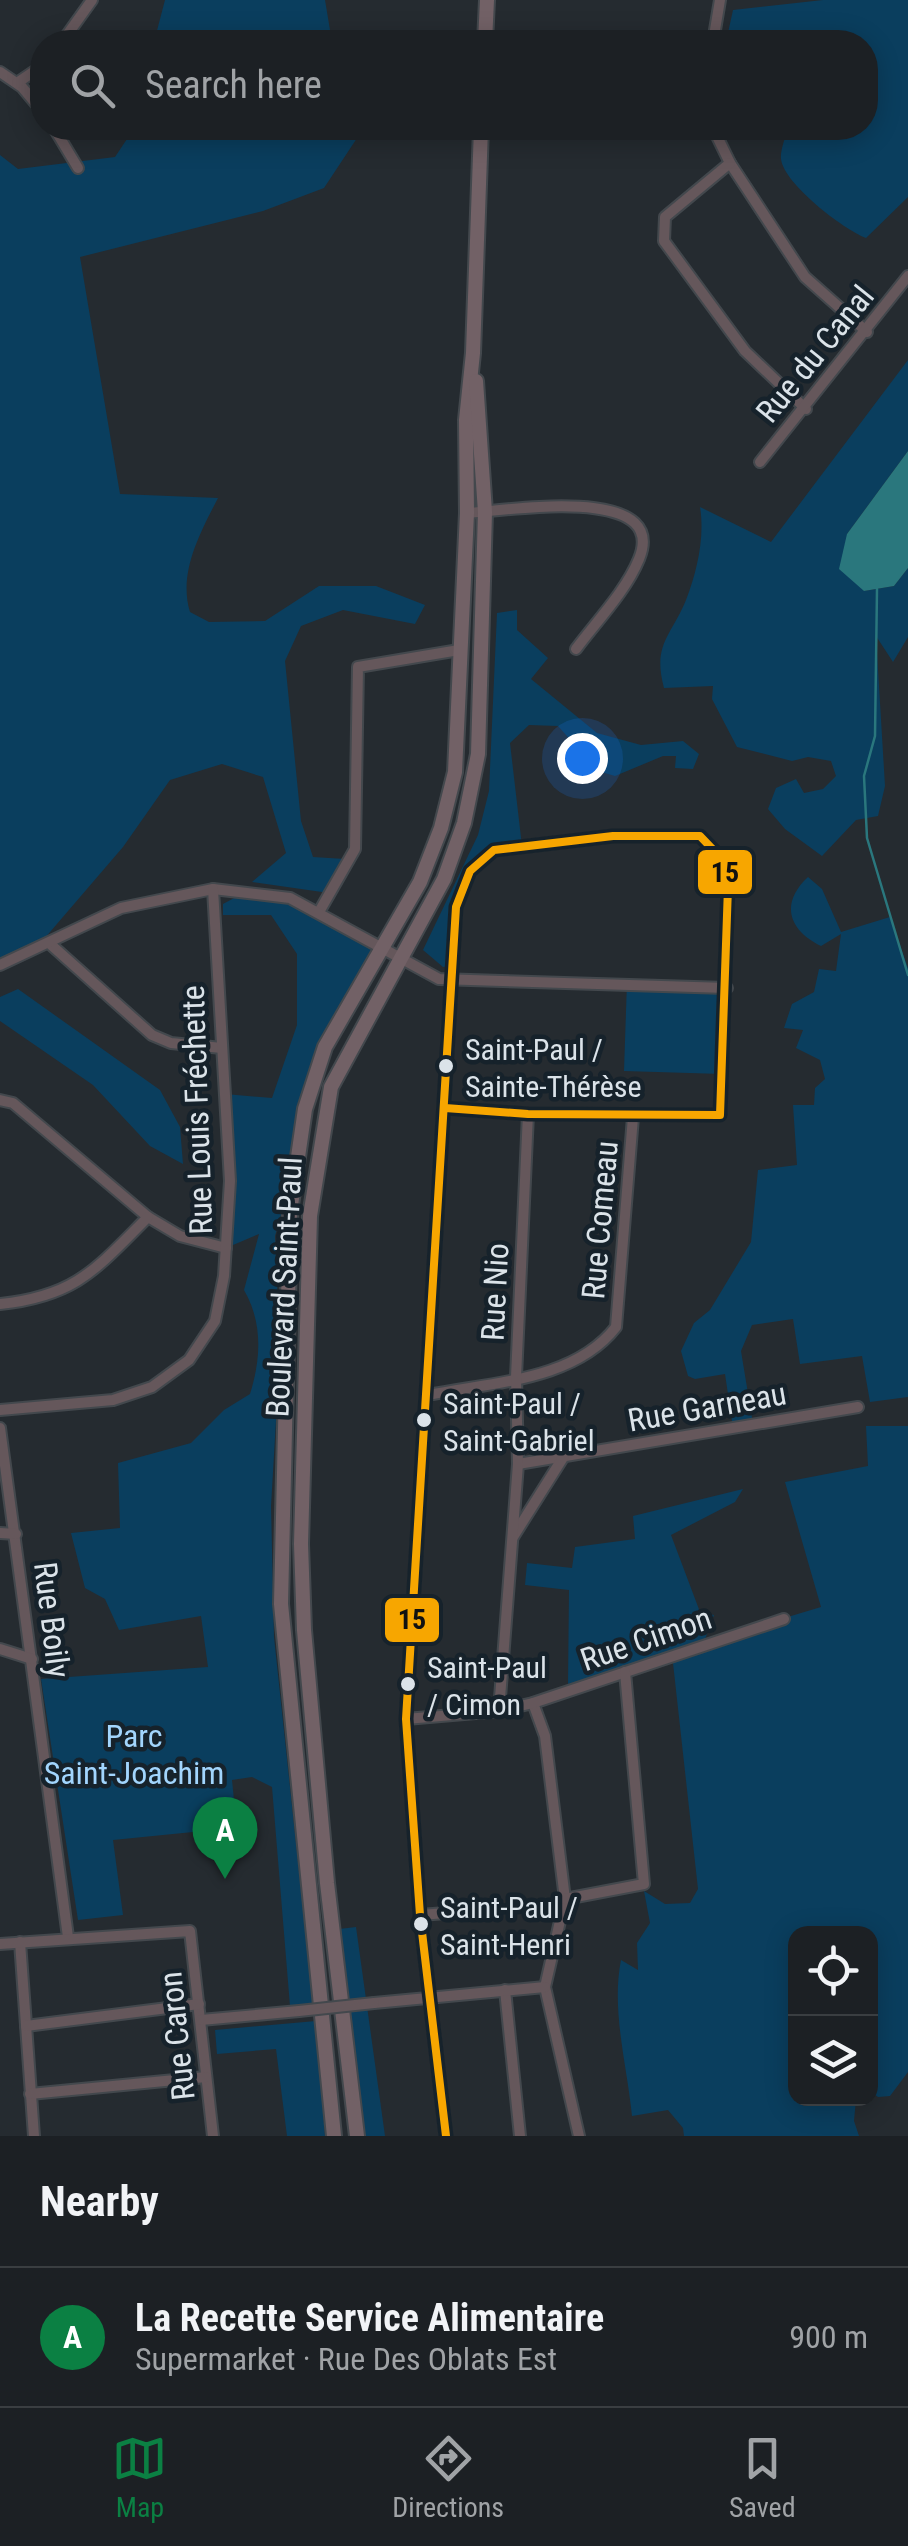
<!DOCTYPE html>
<meta charset="utf-8">
<style>
:root{--surface:#1c2024;--page:#25282c;--text:#f1f3f6;--muted:#a0a3a6;--line:#3a3e41;--accent:#0b8043}
body{margin:0;font-family:"Roboto Condensed",sans-serif;background:var(--page);color:var(--text)}
.controls{position:absolute;right:30px;bottom:30px;display:grid;overflow:hidden;border-radius:20px;box-shadow:0 5px 25px #0003}
.controls button{width:90px;height:90px;display:grid;place-items:center;padding:0;border:0;border-bottom:2px solid var(--line);background:var(--surface);color:var(--text);font:50px sans-serif}
.you{position:absolute;left:582px;top:758px;width:35px;height:35px;margin:-25px;border:8px solid #fff;border-radius:50%;background:#1a73e8;box-shadow:0 0 0 15px #1a73e833}
.badge{display:grid;place-items:center;width:65px;height:65px;border-radius:50%;background:var(--accent);color:#fff;font-size:32px;font-weight:700}
.pin{position:absolute;translate:-50% -82px;filter:drop-shadow(0 2px 5px #0008)}
.pin::after{content:'';position:absolute;top:52px;width:35px;height:30px;background:inherit;clip-path:polygon(0 0,100% 0,50% 100%)}
.list{margin:0;padding:0;list-style:none}
h2{display:flex;justify-content:space-between;align-items:center;height:130px;margin:0;padding:0 40px;font-size:42px}
h2 small{font-size:32px;font-weight:400;color:var(--muted)}
.list li{display:grid;grid-template-columns:65px 1fr auto;gap:30px;align-items:center;box-sizing:border-box;height:140px;padding:0 40px;border-top:2px solid var(--line)}
.list b{display:block;font-size:38px;white-space:nowrap}
.list p{margin:0;font-size:32px;white-space:nowrap;color:var(--muted)}
.list em{font-size:32px;font-style:normal;color:var(--muted)}
.icon{flex:none;width:55px;height:55px;fill:none;stroke:currentColor;stroke-width:2;stroke-linecap:round;stroke-linejoin:round}
.map{position:relative;flex:none;width:908px;height:2136px;overflow:hidden}
.search{position:absolute;background:var(--surface);box-shadow:0 5px 25px #0003;left:30px;right:30px;top:30px;height:110px;display:flex;align-items:center;gap:25px;box-sizing:border-box;padding:0 35px;border-radius:40px;color:var(--muted);font-size:38px}
.sheet{height:270px;background:var(--surface)}
nav{display:flex;justify-content:space-around;align-items:center;box-sizing:border-box;height:140px;border-top:2px solid var(--line);background:var(--surface);font-size:28px;color:var(--muted)}
nav a{display:grid;justify-items:center;gap:5px}
nav .on{color:var(--accent)}
.map>svg:first-child{display:block}
</style>
<div class="map">
<svg width="908" height="2136" viewBox="0 0 908 2136">
<rect width="100%" height="100%" fill="#252b30"/>
<g fill="#0a3e5e">
<path d="M165,0H325L332,42H154Z"/>
<path d="M823,0H908V197L866,238C843,229 784,184 781,159C780,150 786,136 788,128H866V42H726L733,10Z"/>
<path d="M128,128L363,129L324,188L263,211L80,257L120,494L218,498C200,533 178,573 190,612L209,622L265,621L319,586H376L425,605L415,624L343,610L301,626L285,661L301,821L313,857L345,859L329,893L252,882L286,853L263,777L222,764L170,780L123,847L44,939L0,959V155L18,169L115,157L131,133Z"/>
<path d="M908,360V451L847,534L864,591L894,586L908,568V637L893,662L876,636L885,786L878,816L856,820L822,856L785,829L768,809L776,788L796,779L804,793L823,789L836,776L831,761L808,757L792,761L737,747L712,699L713,686L664,688C652,644 672,635 686,600C697,572 705,537 700,507L771,542Z"/>
<path d="M517,610V630L548,658L531,679L597,733L641,745L683,741L699,754L693,769L675,768L676,756H663L615,776L598,771L558,726L529,725L510,743L522,846C455,855 456,909 450,966L443,967L423,950L478,835L489,791L497,613Z"/>
<path d="M808,877L822,889L841,932L890,917L908,968V1397L870,1402L862,1356L800,1364L793,1319L752,1325L741,1351L753,1424L733,1428L725,1374L695,1379L688,1376L681,1351L694,1323L710,1310L751,1242L758,1170L797,1165L793,1105H814L815,1088L825,1079L820,1060L796,1048L803,1030L784,1028L792,1004L814,992L819,969L836,971L841,934L821,946C788,930 780,903 808,877Z"/>
<path d="M236,897L296,905L370,947L373,954L335,1021L275,1236L280,1352L271,1506L274,1637L313,2003L290,2006L272,1787L252,1777L232,1780L236,1820L228,1837L223,1829L113,1840L123,1915L78,1920L41,1679L208,1667L201,1616L119,1630L105,1599L85,1588L71,1533L120,1528L118,1463L191,1443L224,1410L250,1394C261,1359 263,1323 244,1290L259,1234L226,1248L225,1094L272,1098L297,1025V954L271,915H223V904Z"/>
<path d="M627,982L725,986L722,1074L624,1071Z"/>
<path d="M18,989L160,1090L180,1127L183,1164L150,1146L93,1085L0,1021V997Z"/>
<path d="M866,1426H908V2072L890,2096L878,2097L871,2092L870,1934H796V2098L856,2099L854,2121L859,2136H684L683,2128L668,2110L632,2116C627,2065 611,2010 621,1960L638,1970L637,1943L650,1923L644,1891L665,1904L690,1903L698,1889L672,1654L568,1684L569,1590L525,1585L527,1563L572,1568L575,1547L635,1539L633,1516L743,1489L735,1502L671,1535L700,1612L714,1615L704,1642L821,1607L785,1482L868,1466Z"/>
<path d="M356,1927L385,2136H365L339,1929Z"/>
<path d="M316,2021L325,2136H287L276,2049L217,2054L215,2030Z"/>
</g>
<path fill="#2a777d" d="M908,451V568L894,586L864,591L839,569L847,534Z"/>
<g fill="none" stroke-linecap="round" stroke-linejoin="round">
<path stroke="#2a777d" stroke-width="2.5" d="M877,589L875,736L864,776L867,838L908,975"/>
<g stroke="#43484d" stroke-width="14">
<g id="minor">
<path d="M62,42L92,0"/>
<path d="M713,42L720,0"/>
<path d="M0,72L22,87L42,111"/>
<path d="M17,83L42,66"/>
<path d="M54,128L78,168"/>
<path d="M713,128L730,163L805,277L867,332"/>
<path d="M730,163L665,217L664,241L745,351L806,409"/>
<path d="M760,462L908,276"/>
<path d="M467,513C504,511 670,483 639,559C626,591 596,622 576,649"/>
<path d="M319,912L355,849L358,667L459,650"/>
<path d="M49,943L152,1035L171,1043L222,1048"/>
<path d="M0,965L121,908L213,889L290,898L439,979L727,988"/>
<path d="M0,1100L13,1103L148,1217L180,1236L226,1248"/>
<path d="M445,1108L528,1114L720,1115L728,887L722,859L700,836H613L494,850L470,871L456,907L406,1719L420,1915L446,2136"/>
<path d="M0,1304C76,1296 96,1269 148,1217"/>
<path d="M428,1395C492,1382 574,1381 616,1327L633,1117"/>
<path d="M0,1410L113,1400L152,1387L189,1360L215,1321L224,1276L230,1181L213,889"/>
<path d="M0,1428L68,1937"/>
<path d="M518,1464L858,1407"/>
<path d="M0,1533L16,1534"/>
<path d="M513,1537L564,1456"/>
<path d="M0,1649L32,1659"/>
<path d="M533,1703L545,1736L565,1899L545,1987L579,2136"/>
<path d="M499,1711L518,1464L516,1377L528,1114"/>
<path d="M406,1719L499,1711L533,1703L784,1619"/>
<path d="M565,1899L644,1884L625,1672"/>
<path d="M420,1915L472,1911"/>
<path d="M20,1942L34,2136"/>
<path d="M0,1944L190,1931L213,2136"/>
<path d="M505,1990L520,2136"/>
<path d="M374,2003L545,1987"/>
<path d="M201,2020L299,2011"/>
<path d="M26,2026L199,2004"/>
<path d="M30,2094L206,2077"/>
</g>
</g>
<g stroke="#43484d" stroke-width="18">
<g id="secondary">
<path d="M485,42L487,0"/>
<path d="M334,2136L281,1604L290,1212L305,1109L325,1047L420,882L441,828L455,772L467,513L466,420L473,353L481,128"/>
<path d="M357,2136L327,1883L304,1630L301,1544L310,1216L331,1087L444,879L464,823L478,754L485,512L476,381"/>
</g>
</g>
<use href="#minor" stroke="#65575b" stroke-width="10"/>
<use href="#secondary" stroke="#726166" stroke-width="14"/>
<g stroke="#43484d" stroke-width="14" stroke-linecap="butt">
<path id="minor-bridge" d="M299,2011L374,2003"/>
</g>
<use href="#minor-bridge" stroke="#65575b" stroke-width="10"/>
<g stroke="#16222b" stroke-width="15">
<path id="bus-1" d="M445,1108L528,1114L720,1115L728,887L722,859L700,836H613L494,850L470,871L456,907L406,1719L420,1915L446,2136"/>
</g>
<use href="#bus-1" stroke="#f7a600" stroke-width="8"/>
</g>
<g fill="#dbe3e9" stroke="#16222b" stroke-width="4">
<circle cx="446" cy="1066" r="9"/>
<circle cx="424" cy="1420" r="9"/>
<circle cx="408" cy="1684" r="9"/>
<circle cx="421" cy="1924" r="9"/>
</g>
<g text-anchor="middle" stroke-width="9" stroke-linejoin="round" paint-order="stroke">
<g font-size="30" fill="#dbe3e9" stroke="#16222b" text-anchor="start">
<text x="465" y="1060">Saint-Paul /<tspan x="465" dy="37">Sainte-Thérèse</tspan></text>
<text x="443" y="1414">Saint-Paul /<tspan x="443" dy="37">Saint-Gabriel</tspan></text>
<text x="427" y="1678">Saint-Paul<tspan x="427" dy="37">/ Cimon</tspan></text>
<text x="440" y="1918">Saint-Paul /<tspan x="440" dy="37">Saint-Henri</tspan></text>
</g>
<g font-size="32" fill="#dbe3e9" stroke="#16222b">
<text transform="translate(815 354) rotate(-51)" y="11">Rue du Canal</text>
<text transform="translate(197 1110) rotate(-92)" y="11">Rue Louis Fréchette</text>
<text transform="translate(600 1220) rotate(-85)" y="11">Rue Comeau</text>
<text transform="translate(284 1287) rotate(-87)" y="11">Boulevard Saint-Paul</text>
<text transform="translate(495 1292) rotate(-87)" y="11">Rue Nio</text>
<text transform="translate(707 1407) rotate(-10)" y="11">Rue Garneau</text>
<text transform="translate(52 1620) rotate(83)" y="11">Rue Boily</text>
<text transform="translate(646 1639) rotate(-19)" y="11">Rue Cimon</text>
<text transform="translate(177 2036) rotate(-96)" y="11">Rue Caron</text>
</g>
<g font-size="32" fill="#a2d5fd" stroke="#16222b">
<text x="134" y="1747">Parc<tspan x="134" dy="37">Saint-Joachim</tspan></text>
</g>
</g>
<g stroke="#16222b" stroke-width="4">
<rect x="696" y="848" width="58" height="48" rx="10" fill="#f7a600"/>
<rect x="383" y="1596" width="58" height="48" rx="10" fill="#f7a600"/>
</g>
<g font-size="28" text-anchor="middle" font-weight="bold" fill="#111">
<text x="725" y="882">15</text>
<text x="412" y="1629">15</text>
</g>
</svg>
<div class="controls">
<button><svg class="icon" aria-label="locate" viewBox="0 0 24 24"><circle cx="12" cy="12" r="6"/><path d="M12 2v4M12 18v4M2 12h4M18 12h4"/></svg></button>
<button><svg class="icon" aria-label="layers" viewBox="0 0 24 24"><path d="M12 4l9 5-9 5-9-5zM3 14l9 5 9-5"/></svg></button>
</div>
<div class="you"></div>
<div class="pin badge" style="left:225px;top:1879px">A</div>
<div class="search"><svg class="icon" aria-label="search" viewBox="0 0 24 24"><circle cx="10" cy="10" r="6"/><path d="M15 15l6 6"/></svg>Search here</div>
</div>
<section class="sheet">
<h2>Nearby<small></small></h2>
<ul class="list">
<li><span class="badge">A</span><div><b>La Recette Service Alimentaire</b><p>Supermarket · Rue Des Oblats Est</p></div><em>900 m</em></li>
</ul>
</section>
<nav>
<a class="on"><svg class="icon" aria-label="map" viewBox="0 0 24 24"><path d="M3 6l6-2 6 2 6-2v14l-6 2-6-2-6 2zM9 4v14M15 6v14"/></svg>Map</a>
<a><svg class="icon" aria-label="directions" viewBox="0 0 24 24"><path d="M12 3l9 9-9 9-9-9zM9 14v-3h6M13 9l2 2-2 2"/></svg>Directions</a>
<a><svg class="icon" aria-label="saved" viewBox="0 0 24 24"><path d="M7 4h10v16l-5-4-5 4z"/></svg>Saved</a>
</nav>
